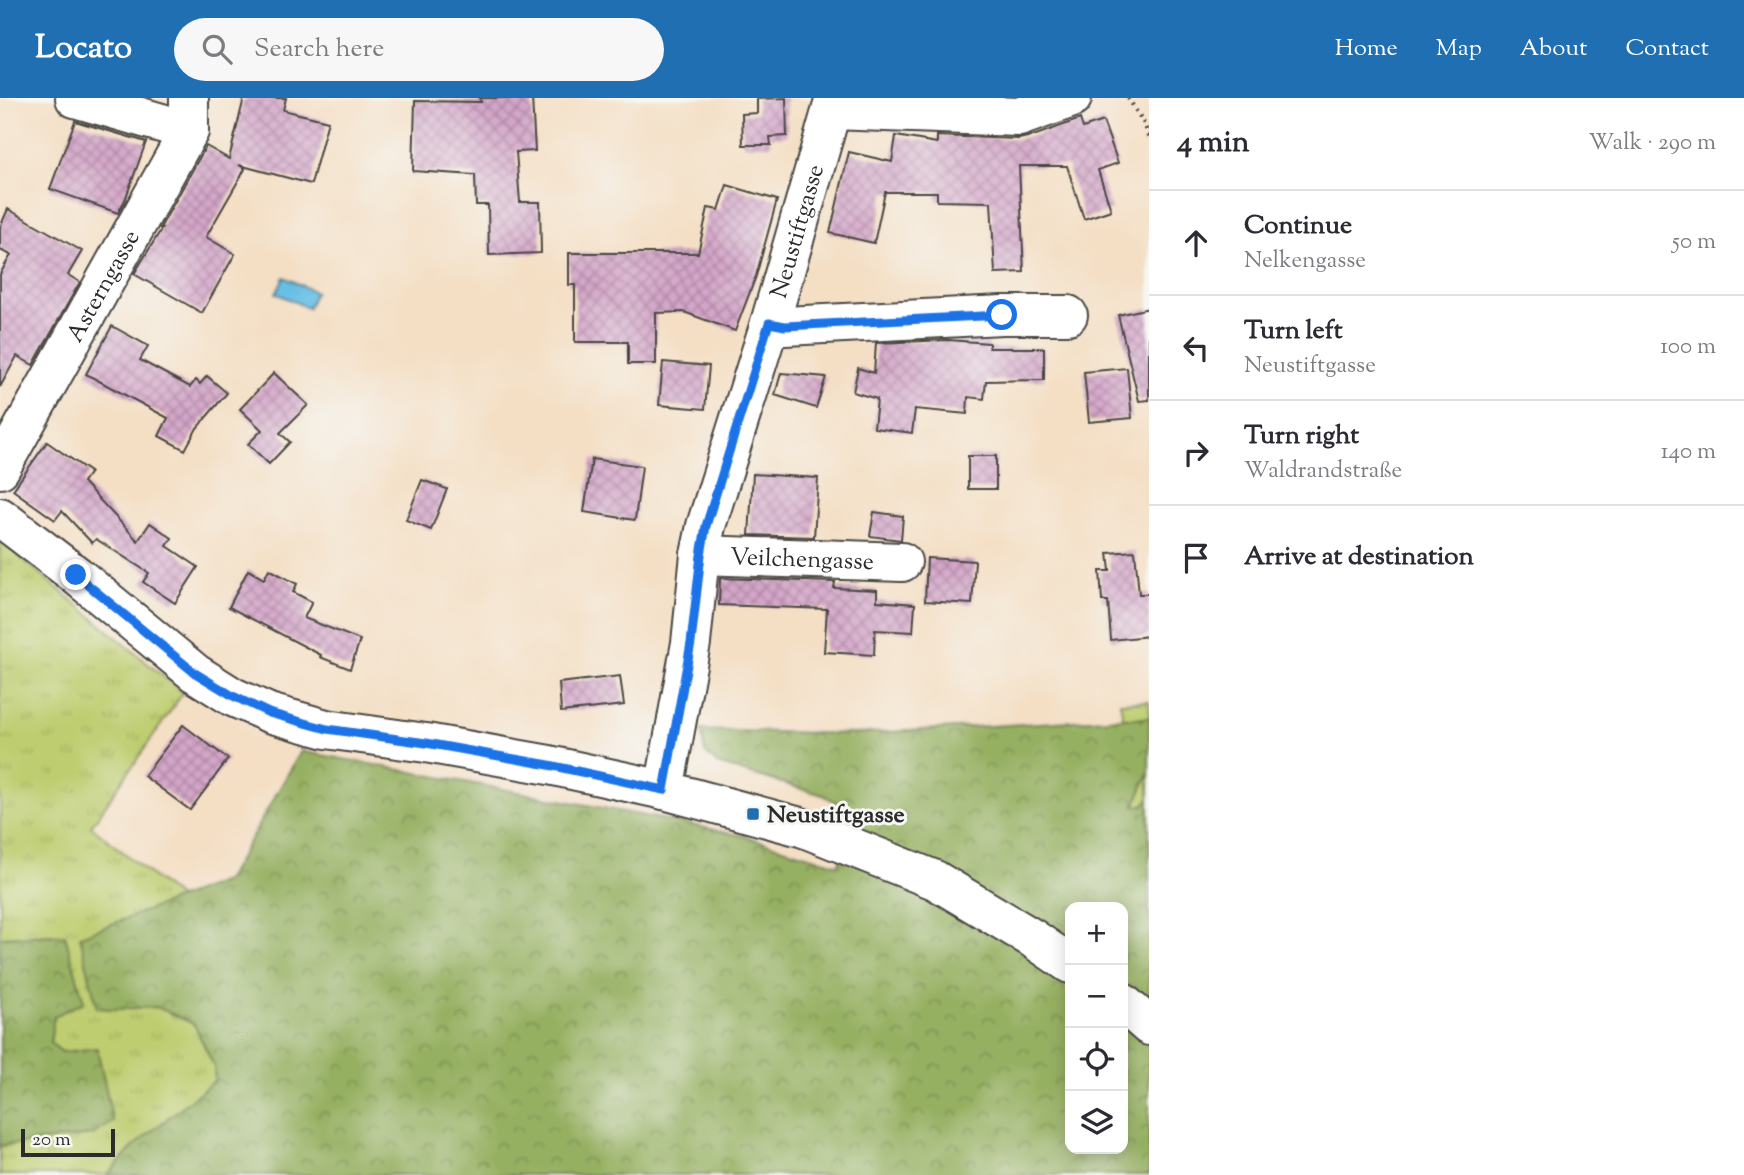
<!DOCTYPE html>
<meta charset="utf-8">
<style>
:root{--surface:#fff;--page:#f7f7f7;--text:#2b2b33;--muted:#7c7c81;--line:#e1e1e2;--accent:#1f6fb2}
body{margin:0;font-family:"Sorts Mill Goudy",serif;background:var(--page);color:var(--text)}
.controls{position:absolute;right:21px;bottom:21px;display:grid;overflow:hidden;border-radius:14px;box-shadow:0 4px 18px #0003}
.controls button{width:63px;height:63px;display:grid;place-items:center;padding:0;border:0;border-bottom:2px solid var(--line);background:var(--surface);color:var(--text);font:35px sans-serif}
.scale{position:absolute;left:21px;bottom:18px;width:94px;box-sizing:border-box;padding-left:7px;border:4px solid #2b2b2b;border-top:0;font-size:19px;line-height:24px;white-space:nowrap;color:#2b2b2b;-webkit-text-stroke:5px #f6f6f2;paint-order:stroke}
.stop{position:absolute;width:21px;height:21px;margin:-16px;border:5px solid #1a73e8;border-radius:50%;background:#fff}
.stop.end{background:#1a73e8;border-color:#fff;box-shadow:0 2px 7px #0008}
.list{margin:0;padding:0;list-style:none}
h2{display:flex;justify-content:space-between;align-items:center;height:91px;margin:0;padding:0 28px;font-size:30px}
h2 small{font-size:23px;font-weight:400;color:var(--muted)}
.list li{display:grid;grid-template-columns:46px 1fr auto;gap:21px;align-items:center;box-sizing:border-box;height:105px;padding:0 28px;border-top:2px solid var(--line)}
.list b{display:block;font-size:26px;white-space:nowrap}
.list p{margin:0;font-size:23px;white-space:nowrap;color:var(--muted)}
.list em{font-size:23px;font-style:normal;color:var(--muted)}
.icon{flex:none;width:38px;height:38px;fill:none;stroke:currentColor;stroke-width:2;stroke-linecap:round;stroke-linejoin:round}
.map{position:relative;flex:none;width:1149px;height:1077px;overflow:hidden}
header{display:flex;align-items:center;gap:42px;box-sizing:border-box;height:98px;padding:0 35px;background:var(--accent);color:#fff}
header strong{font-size:33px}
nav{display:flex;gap:38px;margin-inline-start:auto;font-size:24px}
.search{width:490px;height:63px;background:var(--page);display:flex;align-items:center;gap:18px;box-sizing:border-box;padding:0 24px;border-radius:38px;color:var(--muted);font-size:26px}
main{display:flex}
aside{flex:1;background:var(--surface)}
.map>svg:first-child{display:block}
</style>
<header>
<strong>Locato</strong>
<div class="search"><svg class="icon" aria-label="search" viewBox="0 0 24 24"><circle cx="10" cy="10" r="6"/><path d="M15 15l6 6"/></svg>Search here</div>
<nav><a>Home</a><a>Map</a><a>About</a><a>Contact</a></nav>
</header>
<main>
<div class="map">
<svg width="1149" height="1077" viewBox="0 0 1149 1077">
<defs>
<pattern id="grass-tufts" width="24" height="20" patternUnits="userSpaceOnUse" patternTransform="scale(1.75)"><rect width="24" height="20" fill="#becd6f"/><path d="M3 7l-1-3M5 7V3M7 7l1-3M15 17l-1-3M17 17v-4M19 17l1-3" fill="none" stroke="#a3b060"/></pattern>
<pattern id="forest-crowns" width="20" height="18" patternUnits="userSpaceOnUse" patternTransform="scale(1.75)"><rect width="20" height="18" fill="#96b062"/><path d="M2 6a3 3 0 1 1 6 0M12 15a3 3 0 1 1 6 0" fill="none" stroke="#7b8f51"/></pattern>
<pattern id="building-cross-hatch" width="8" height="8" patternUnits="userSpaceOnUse" patternTransform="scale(1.75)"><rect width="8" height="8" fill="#d4a6c9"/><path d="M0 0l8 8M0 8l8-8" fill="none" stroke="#ac87a3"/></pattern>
</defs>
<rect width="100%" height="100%" fill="#f6f6f2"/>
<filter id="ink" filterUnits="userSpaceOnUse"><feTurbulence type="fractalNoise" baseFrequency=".0143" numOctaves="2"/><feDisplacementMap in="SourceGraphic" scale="14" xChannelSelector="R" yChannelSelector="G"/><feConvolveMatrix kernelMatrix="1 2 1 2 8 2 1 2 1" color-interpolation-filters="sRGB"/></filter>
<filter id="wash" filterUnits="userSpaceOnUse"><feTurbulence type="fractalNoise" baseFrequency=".00686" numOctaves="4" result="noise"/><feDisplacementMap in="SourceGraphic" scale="28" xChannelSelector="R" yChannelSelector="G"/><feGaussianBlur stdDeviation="1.57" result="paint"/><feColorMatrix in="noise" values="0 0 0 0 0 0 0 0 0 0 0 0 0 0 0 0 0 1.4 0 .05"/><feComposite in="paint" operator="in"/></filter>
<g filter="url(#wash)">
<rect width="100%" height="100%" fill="#f4dfc5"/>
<g fill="url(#grass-tufts)" stroke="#747c4d" stroke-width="2">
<path d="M0,442L183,595L91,728L179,800L80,839L112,911L158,909L194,926L214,968L215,982L135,1047L108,1077H0V1048L92,1037L62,954L50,945L65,837L0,839Z"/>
<path d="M1149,603V620H1123L1120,604Z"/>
<path d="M1149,675V700L1145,707L1134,708Z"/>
</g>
<g fill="url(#forest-crowns)" stroke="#606e46" stroke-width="2" fill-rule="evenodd">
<path d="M1123,620H1149V675L1134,708L1144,707L1149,700V1077H108L135,1047L215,982L214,968L194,926L157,909L112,911L97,910L80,838L227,782L301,653L672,723L744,738L839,767L848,711L823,697L717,666L705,654L701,632L855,636ZM1070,809H1123V1051H1070Z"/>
<path d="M65,837L84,904L54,918L50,945L62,954L97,950L113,1024L92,1037L0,1048V839Z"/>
</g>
<path fill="#68bfe5" stroke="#4a7588" stroke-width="2" d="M284,179L315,194L308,210L276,195Z"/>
<g id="blocks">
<g fill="url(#building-cross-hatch)">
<path d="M244,0H286L283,12L328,23L311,86L239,67L245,71L206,139L235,156L202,215L134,176L162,130H160L206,48L229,61Z"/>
<path d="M480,0H532L535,53L516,54L520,104H540L541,155L489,157L488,107H476L475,77L413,73L415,3L481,4Z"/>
<path d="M786,0L787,38L770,39L771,47H743L742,16L757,15V1Z"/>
<path d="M1080,21L1083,30L1103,23L1118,65L1098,72L1111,112L1084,121L1067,68H1019L1024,174L995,175L991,104L937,103V94H885L874,145L830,135L849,54L892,64L896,38L937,45V38L1019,41L1036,37Z"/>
<path d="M75,23L146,44L125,102L118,115L50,91Z"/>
<path d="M727,87L777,102L756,178L735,233L684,214L656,215V266H628V244H575V187H569V155H698L708,110L719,112Z"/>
<path d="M8,111L82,153L68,177L80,184L33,267L17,258L0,289V176L11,157L0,152V129Z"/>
<path d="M1149,210V302L1139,303L1118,217Z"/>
<path d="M112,228L148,248L140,262L190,289L196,282L200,286L207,278L227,295L197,330L185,352L159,338L168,320L86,276Z"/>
<path d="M948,242L989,245V250H1044V282L986,283L984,301L968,299L967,316L915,311L912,335L874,330L877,301L853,294L858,270L874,275L876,245Z"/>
<path d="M663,264L709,268L705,311L659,307Z"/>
<path d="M1127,270L1132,320L1089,324L1084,274Z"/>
<path d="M274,275L308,307L280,335L290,344L269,366L248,346L262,332L240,311Z"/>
<path d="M781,275L826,279L816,310L775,297Z"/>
<path d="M47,344L90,374L83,384L138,443L150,425L172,440L167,448L198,469L175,505L143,484L149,475L96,441L92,445L62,413L55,422L13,392Z"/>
<rect x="968" y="358" width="28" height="33"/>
<path d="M592,361L642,368L635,422L584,414Z"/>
<path d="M753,376L818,380L814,439L749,437Z"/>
<path d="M422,382L447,391L431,432L406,422Z"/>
<path d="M874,414L903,418L901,442L870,438Z"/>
<path d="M1135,453L1139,496H1149V538L1111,542L1108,503H1102L1100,473H1110L1108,455Z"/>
<path d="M927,460L975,463L972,506L925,503Z"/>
<path d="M269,471L297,486L293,494L312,504L304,520L360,542L350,571L320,559L321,557L229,509L248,472L264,481Z"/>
<path d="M720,480L835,484L834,490L877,492V503L915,506L913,534L875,532L874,557L824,554L827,511L719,507Z"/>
<path d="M620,578L624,607L561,614L559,585Z"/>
<path d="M183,627L228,661L190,712L144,678Z"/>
</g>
</g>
</g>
<g filter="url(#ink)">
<use href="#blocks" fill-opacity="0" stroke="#494642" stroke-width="2"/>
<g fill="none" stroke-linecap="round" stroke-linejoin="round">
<g stroke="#494642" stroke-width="42">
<g id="minor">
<path d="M75,0L189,33"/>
<path d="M832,12L1019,19L1072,0"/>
<path d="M770,225L785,228L1002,217H1068"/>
<path id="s1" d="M0,371L189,33V0"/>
<path d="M0,419L76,477L195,575L233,599L269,615L326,631L426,645L549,667L664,692L804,730L935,782L1032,840L1070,866"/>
<path id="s2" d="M700,457L902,464"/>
<path id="s3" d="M664,692L691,545L700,457L706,428L770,225L835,0"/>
<path d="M1123,905L1149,928"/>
</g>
</g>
<path stroke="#494642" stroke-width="4.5" stroke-dasharray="2 5" stroke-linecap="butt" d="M1128,0L1145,27L1149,41"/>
<use href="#minor" stroke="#fff" stroke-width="38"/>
</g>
</g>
<g fill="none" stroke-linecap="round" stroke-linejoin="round" filter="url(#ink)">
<path stroke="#1a73e8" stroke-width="9" d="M76,477L195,575L233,598L269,615L327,631L426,645L549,667L664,692L691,545L701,457L706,428L769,225L785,228L1002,217"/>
</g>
<rect fill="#1f6fb2" stroke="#f6f6f2" stroke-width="2.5" x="746" y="709" width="14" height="14" rx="3.5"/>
<g text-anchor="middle" stroke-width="6" stroke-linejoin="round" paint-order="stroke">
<g font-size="24" fill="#2b2b2b" stroke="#f6f6f2">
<text dy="8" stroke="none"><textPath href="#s3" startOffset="576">Neustiftgasse</textPath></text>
<text dy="8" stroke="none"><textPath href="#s1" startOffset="210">Asterngasse</textPath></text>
<text dy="8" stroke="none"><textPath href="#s2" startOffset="102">Veilchengasse</textPath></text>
</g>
<g font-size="24" font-weight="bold" fill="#2b2b2b" stroke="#f6f6f2" text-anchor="start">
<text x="767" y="724">Neustiftgasse</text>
</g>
</g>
</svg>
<div class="controls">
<button>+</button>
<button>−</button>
<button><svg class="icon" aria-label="locate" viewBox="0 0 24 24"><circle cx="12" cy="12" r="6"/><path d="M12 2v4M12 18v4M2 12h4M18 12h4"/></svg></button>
<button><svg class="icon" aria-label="layers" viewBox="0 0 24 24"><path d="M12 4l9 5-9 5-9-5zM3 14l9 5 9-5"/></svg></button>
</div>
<div class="scale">20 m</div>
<div class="stop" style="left:1002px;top:217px"></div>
<div class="stop end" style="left:76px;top:477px"></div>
</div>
<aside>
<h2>4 min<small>Walk · 290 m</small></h2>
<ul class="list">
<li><svg class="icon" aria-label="ahead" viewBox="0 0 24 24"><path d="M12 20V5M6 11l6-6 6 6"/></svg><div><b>Continue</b><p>Nelkengasse</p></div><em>50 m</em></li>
<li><svg class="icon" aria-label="left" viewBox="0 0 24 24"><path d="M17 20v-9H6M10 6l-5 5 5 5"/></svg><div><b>Turn left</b><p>Neustiftgasse</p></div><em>100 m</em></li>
<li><svg class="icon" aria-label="right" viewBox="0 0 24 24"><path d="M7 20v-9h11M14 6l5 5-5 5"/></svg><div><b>Turn right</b><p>Waldrandstraße</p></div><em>140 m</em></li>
<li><svg class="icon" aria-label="arrive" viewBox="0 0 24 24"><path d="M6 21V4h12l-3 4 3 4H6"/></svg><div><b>Arrive at destination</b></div></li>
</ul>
</aside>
</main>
